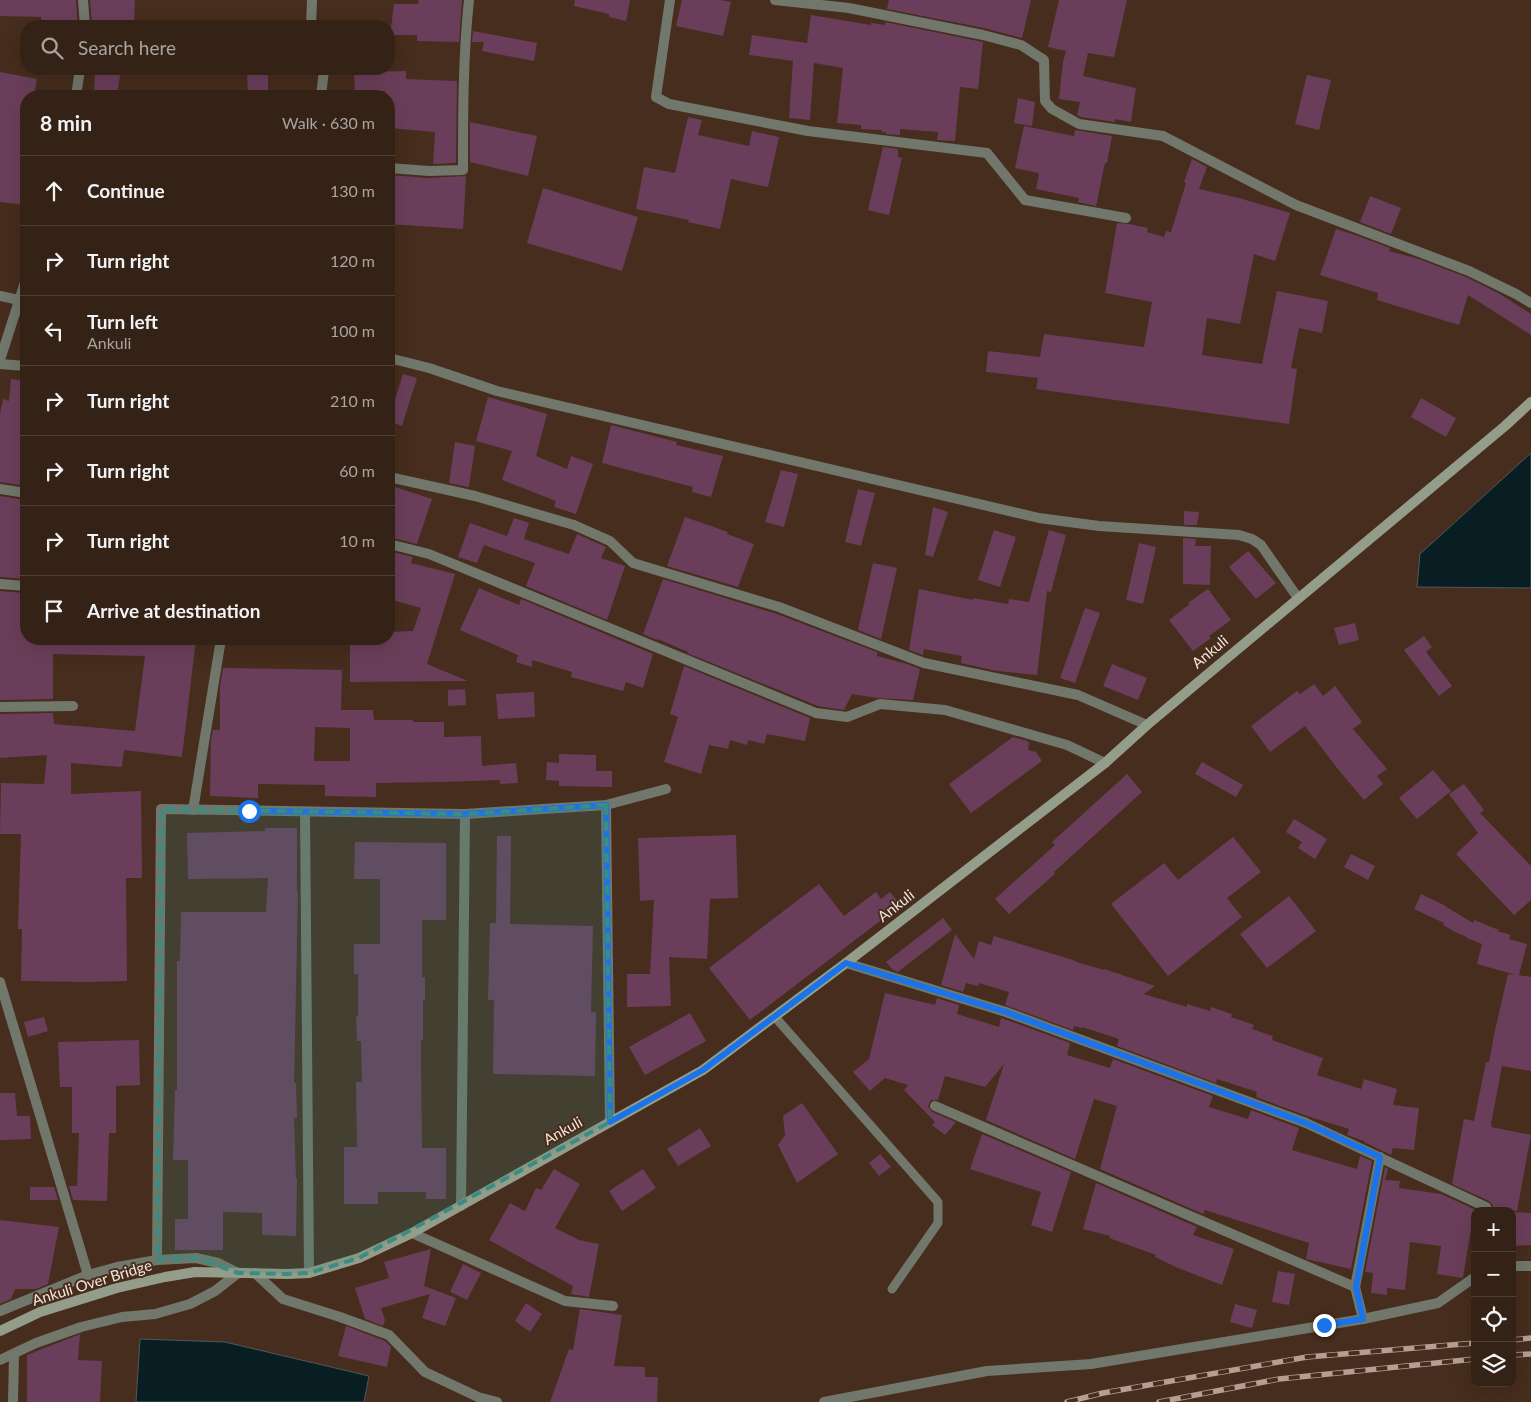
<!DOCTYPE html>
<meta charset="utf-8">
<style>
:root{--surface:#342216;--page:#3f2f23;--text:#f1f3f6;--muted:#a9a4a1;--line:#4e3f35}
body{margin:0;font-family:Lato,sans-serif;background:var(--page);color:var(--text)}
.controls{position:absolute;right:15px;bottom:15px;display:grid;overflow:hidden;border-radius:10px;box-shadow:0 5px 20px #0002}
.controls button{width:45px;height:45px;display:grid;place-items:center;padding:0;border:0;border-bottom:1px solid var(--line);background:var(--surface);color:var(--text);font:25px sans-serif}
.stop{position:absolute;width:15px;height:15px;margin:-11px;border:4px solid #1a73e8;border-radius:50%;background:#fff}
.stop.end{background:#1a73e8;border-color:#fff;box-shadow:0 1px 5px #0008}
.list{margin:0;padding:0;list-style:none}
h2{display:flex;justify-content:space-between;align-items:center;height:65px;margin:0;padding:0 20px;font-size:21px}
h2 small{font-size:16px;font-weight:400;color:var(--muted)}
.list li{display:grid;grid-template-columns:32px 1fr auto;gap:15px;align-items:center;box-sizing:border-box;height:70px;padding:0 20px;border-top:1px solid var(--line)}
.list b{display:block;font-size:19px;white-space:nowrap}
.list p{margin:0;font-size:16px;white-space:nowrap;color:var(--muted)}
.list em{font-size:16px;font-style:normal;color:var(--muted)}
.icon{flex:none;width:28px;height:28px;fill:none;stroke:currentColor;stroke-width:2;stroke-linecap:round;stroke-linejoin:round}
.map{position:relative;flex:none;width:1531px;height:1402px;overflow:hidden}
.search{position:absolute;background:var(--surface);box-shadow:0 5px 20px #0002;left:20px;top:20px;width:375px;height:55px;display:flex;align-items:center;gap:12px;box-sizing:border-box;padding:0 18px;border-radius:20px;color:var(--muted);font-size:19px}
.panel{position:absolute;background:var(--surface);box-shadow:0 5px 20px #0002;left:20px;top:90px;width:375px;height:555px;border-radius:20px}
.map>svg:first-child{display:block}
</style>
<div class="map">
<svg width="1531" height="1402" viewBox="0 0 1531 1402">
<rect width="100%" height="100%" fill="#462d1d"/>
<g fill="#081e23" stroke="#4f5a5a">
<path d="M1531,453V588L1417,587L1420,554Z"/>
<path d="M140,1339L225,1342L369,1376L364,1402H136Z"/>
</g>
<g fill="#6a3e5a" fill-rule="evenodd">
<path d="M0,0H76L78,26H41V17L0,16Z"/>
<path d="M90,0H135L134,26H92Z"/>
<path d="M419,0H462L459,42L417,41V35H390L394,4H418Z"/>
<path d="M575,0H630L626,21L609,17V14L574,6Z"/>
<path d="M682,0H720L731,2L723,36L676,26Z"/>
<path d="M889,0H1031L1022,38L984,28L887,9Z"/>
<path d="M1059,0H1127L1114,57L1088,53L1083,76L1136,88L1131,122L1115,119V122L1081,117L1077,115L1080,102L1059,99L1063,62L1066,51L1048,47Z"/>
<path d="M811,15L871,25V23L885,25V22L983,42L978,89L960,87L955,141L937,140L938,132L900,129V135L886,134V132H882V130L861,129V125L837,123L843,68L814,63L810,120L789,118L793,61L749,55L752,35L807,43Z"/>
<path d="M473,31L537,43L534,61L482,51L484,42H472Z"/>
<path d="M95,69H121L117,96H94Z"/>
<path d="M247,69H268V96H248Z"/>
<path d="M406,71V79L457,81L456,163L433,164L435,132L389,128V96H385V91L355,92L354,72Z"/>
<path d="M0,72L37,79L34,96H26V205L0,202Z"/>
<path d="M1307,75L1331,80L1319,130L1295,124Z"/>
<path d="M1018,98L1035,102L1032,126L1014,123Z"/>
<path d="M688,117L702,120L698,135L749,146L752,131L779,137L768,187L731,179L720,229L688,222L689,220L636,209L644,167L675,173Z"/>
<path d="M470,122L537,136L528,176L470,162Z"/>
<path d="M1024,126L1074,136L1075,130L1112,136L1107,163H1105L1096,206L1078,202L1079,198L1036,189L1039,173L1015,168Z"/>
<path d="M883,147L898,149V157L902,158L889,215L868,210Z"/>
<path d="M1192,159L1207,167L1199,189L1239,198L1290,213L1275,261L1254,254L1240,324L1207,318L1202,355L1262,364L1277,291L1328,301L1322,333L1299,328L1291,368L1297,369L1289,424L1036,389L1038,378L986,372L988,351L1040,357L1044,334L1144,347L1152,302L1105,293L1117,223L1129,224L1148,228L1147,232L1164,237L1166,231L1171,232L1186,183L1184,182Z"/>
<path d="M389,175L429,178L466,176L463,229L389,224Z"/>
<path d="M543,188L638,217L622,271L527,243Z"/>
<path d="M1370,196L1401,208L1391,234L1360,222Z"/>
<path d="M1336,229L1355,235L1390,248L1389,251L1419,259L1466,277L1498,293L1531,314V335L1468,295L1459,325L1377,300L1378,293L1320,275Z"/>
<path d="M403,374L417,378L402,426L389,421V419Z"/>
<path d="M11,379L26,381V486L0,482V414L3,399L9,401Z"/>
<path d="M488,397L547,414L536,456L567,469L571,456L593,464L576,514L554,507L556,501L502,480L512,451L476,441Z"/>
<path d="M1421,398L1456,418L1446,437L1411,417Z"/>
<path d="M611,425L677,442L676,445L723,456L711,497L692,492L693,487L602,463Z"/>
<path d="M455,442L475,446L469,487L449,483Z"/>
<path d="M781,470L798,474L784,527L765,522Z"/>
<path d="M389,485L432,499L417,544L389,537Z"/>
<path d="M858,489L875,493L861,546L845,542Z"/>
<path d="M0,496L26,500V579L0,577Z"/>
<path d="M933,507L948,512L933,557L925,555Z"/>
<path d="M1184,511L1199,512L1197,525H1184Z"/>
<path d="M685,517L728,532L727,534L754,544L738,587L667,566Z"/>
<path d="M514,518L529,523L524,539L569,554L577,534L606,547L601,558L625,566L607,620L526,586L535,563L484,545L477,563L458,557L470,523L507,536Z"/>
<path d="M994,530L1016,537L1000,587L978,580Z"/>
<path d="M1049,530L1066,535L1051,592L1047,591L1037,675L997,671L961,663L962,656L924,649L923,655L909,650L919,589L973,600V598L1008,604L1009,599L1029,602Z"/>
<path d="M1183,538L1196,539L1195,546H1211L1210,585L1183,584Z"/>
<path d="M1139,543L1156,547L1143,604L1126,600Z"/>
<path d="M389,551L413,557L411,563L455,574L427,664L468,681L350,682V639H389V632L413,631L421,608L389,599Z"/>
<path d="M1248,551L1276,583L1256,599L1229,567Z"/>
<path d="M873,563L897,568L881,639L858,630Z"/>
<path d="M663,579L777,614L877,652V656L907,664L920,669L913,700L877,698L852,694L844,710L818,706L687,653L688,652L658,639L657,640L643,634Z"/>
<path d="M479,588L519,605L521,599L653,654L643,688L626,682L623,691L571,677L572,672L532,660V667L516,662L518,655L460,630Z"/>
<path d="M1208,589L1231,620L1209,636L1211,638L1193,651L1169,620L1190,604L1188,603Z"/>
<path d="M0,591L26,593V639H196L182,757L124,750L122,767L71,763V794L141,791L142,878H126L127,981L87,982L21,981L22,929H18L21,834H0L1,783L44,784L47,755L0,758V714L53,713L54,724L135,731L145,656L53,654V699L0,700Z"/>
<path d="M1085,608L1100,613L1075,683L1060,678Z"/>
<path d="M1355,623L1359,640L1339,645L1334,628Z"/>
<path d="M1424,636L1432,647L1426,652L1452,686L1439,696L1404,650Z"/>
<path d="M1112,664L1147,678L1138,700L1103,686Z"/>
<path d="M684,666L810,718L805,741L767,734L764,744L748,740L747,745L730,740L728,749L709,745L701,774L664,762L678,717L670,714Z"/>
<path d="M223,668L342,670L341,710H373L374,720H413V722H444V737L481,736L482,766L516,763L518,783L500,784V780L444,782L376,783V797L325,796V785L258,784V798L210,796L211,740L213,730H220V686ZM315,727L350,728V761H314Z"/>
<path d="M1314,684L1323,696L1335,686L1362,722L1353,729L1387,769L1377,776L1383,784L1364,800L1337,768L1305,726L1270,752L1251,726L1297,691L1300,694Z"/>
<path d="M465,689L466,705L448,706V690Z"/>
<path d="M534,692L535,717L498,719L496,694Z"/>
<path d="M1013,737L1027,741L1029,743L1028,750L1036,752L1042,761L971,813L949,784Z"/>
<path d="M559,754L596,755V771H612V787L559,786V781L546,780L547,762L559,763Z"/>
<path d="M1202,762L1243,785L1236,797L1195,774Z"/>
<path d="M1433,770L1451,791L1417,819L1399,798Z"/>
<path d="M1127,774L1142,792L1054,872L1055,874L1009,914L995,899L1055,845L1052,842Z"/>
<path d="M1464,784L1484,810L1480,813L1531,866V900L1514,915L1456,854L1478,833L1449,794Z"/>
<path d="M1294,819L1327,839L1315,859L1298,848L1302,842L1286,832Z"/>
<path d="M265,828H297V892H298L294,1083H296L297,1118H294L296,1178H297L296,1236L262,1235V1213L223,1212V1250H175V1219H188V1160H173L175,1090H177V961H180L181,912H266L268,878L188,879L187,833L265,831Z"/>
<path d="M736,835L738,898L710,899L707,959L669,957L671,1006L627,1007V974H650L654,900L640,901L638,838Z"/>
<path d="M497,836H511L510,924L593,926L591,1012H596L595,1076L493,1074L494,1000H488L490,923H496Z"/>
<path d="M1233,837L1261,872L1227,898L1242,917L1168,976L1111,904L1164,863L1178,880Z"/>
<path d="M355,842L446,843V920H422V977H425V1000H423V1040H421V1067L422,1148H446V1199H426V1192H378V1204H344V1147H357L356,1082H362L361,1041H357L356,1016H358V974H354V944H380V879H354Z"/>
<path d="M1351,854L1375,866L1368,880L1344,867Z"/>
<path d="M819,884L844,916L876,892L881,899L890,892L901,905L750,1020L709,968Z"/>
<path d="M1421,894L1446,906H1445L1473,923L1474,920L1499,930L1497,931L1511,935L1509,939L1527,944L1519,975L1531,977V1071L1502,1066L1491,1124H1492L1491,1127L1531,1135L1517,1211H1493L1492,1204L1489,1201L1452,1184L1464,1119L1474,1121L1486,1062H1489L1494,1035L1508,974L1516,975L1477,964L1482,944L1467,938V937L1455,932L1443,925L1444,923L1414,909Z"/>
<path d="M1289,896L1316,931L1267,968L1240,934Z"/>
<path d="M943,918L952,930L898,972L893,970L886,962Z"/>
<path d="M955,934L974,959L979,941L991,945L994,936L1060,956L1076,961V962L1104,970V969L1155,986L1144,994L1187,1007V1004L1210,1011L1211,1007L1232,1014L1231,1017L1254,1025L1252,1029L1273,1036L1272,1040L1323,1058L1317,1075L1361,1089L1364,1079L1397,1089L1393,1105L1419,1108L1414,1150L1393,1148L1391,1155L1364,1142V1141L1347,1135L1349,1129L1304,1115L1256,1097L1257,1092L1217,1079L1216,1083L1117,1046L1119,1039L1082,1027V1028L1074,1026L1073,1030L1005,1005L1009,992L979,983L978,986L966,983L963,992L941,985Z"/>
<path d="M885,993L935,1005L937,998L959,1005L957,1014L999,1027L1001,1018L1004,1019L1070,1043L1067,1055L1110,1068L1113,1059L1213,1096L1209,1107L1248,1119L1251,1110L1299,1128L1292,1150L1357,1169L1360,1156L1372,1161L1351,1269L1306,1259L1309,1243L1205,1210L1203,1214L1100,1169L1117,1106L1094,1099L1075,1159L986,1120L1004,1064L985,1087L945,1076L938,1100H931L928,1106L932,1112L956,1122L945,1135L932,1125L935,1122L904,1090L908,1085L885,1078L870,1091L853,1072L869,1059Z"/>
<path d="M690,1013L706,1041L645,1075L629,1047Z"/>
<path d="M44,1017L48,1031L28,1037L24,1022Z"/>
<path d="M139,1040L140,1085L116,1086V1133H109L107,1201L73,1200L69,1186H77L79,1133H72V1087H60L58,1042Z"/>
<path d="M0,1093H15L17,1116H30L31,1139L0,1140Z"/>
<path d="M802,1103L838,1154L797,1183L778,1145L785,1135L783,1116Z"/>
<path d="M700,1128L711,1146L678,1166L667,1149Z"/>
<path d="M982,1134L1071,1172L1052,1232L1031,1225L1041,1192L970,1169Z"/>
<path d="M880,1154L891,1167L879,1176L869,1163Z"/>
<path d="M1385,1167L1388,1169L1385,1180L1400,1181L1399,1188L1441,1194L1478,1211H1474L1463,1277L1462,1278L1437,1274L1441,1246L1410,1242L1405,1290L1387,1288V1295L1371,1293L1373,1273L1365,1272Z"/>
<path d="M554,1169L580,1184L555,1228L579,1240L599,1244L589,1297L571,1294L573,1286L489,1240L510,1203L525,1211L536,1188L541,1190Z"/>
<path d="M643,1169L656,1188L622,1211L609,1191Z"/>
<path d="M1096,1183L1197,1227L1193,1235L1234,1249L1222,1285L1178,1268L1155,1257L1156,1255L1109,1238L1110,1236L1083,1229Z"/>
<path d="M30,1187H54L58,1200H30Z"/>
<path d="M1512,1212L1531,1213V1245L1512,1246Z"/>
<path d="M0,1220L59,1227L48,1284L36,1289H15L11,1299L0,1304Z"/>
<path d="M431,1249L424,1286L456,1298L445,1326L422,1318L430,1294L381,1308L385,1320L383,1326L365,1319L355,1288L389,1278L384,1262Z"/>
<path d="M463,1264L481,1273L467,1300L450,1292Z"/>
<path d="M1278,1271L1295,1274L1289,1305L1272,1302Z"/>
<path d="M526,1303L542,1314L530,1332L515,1321Z"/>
<path d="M1235,1304L1257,1310L1252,1328L1230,1322Z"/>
<path d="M580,1309L622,1315L614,1366L645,1367V1377H658L657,1402H550L569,1349L573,1350Z"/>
<path d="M346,1326L385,1341L391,1347L387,1367L338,1356Z"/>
<path d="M80,1334L78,1360L102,1361L100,1402H27V1355Z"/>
</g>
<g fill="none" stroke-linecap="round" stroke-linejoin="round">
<path stroke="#71776a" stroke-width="9" d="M775,1017L938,1202V1223L892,1289"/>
<g stroke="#71776a" stroke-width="10">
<path d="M83,0L85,26"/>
<path d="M670,0L656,97L669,104L808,131L987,153L1025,200L1126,218"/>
<path d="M775,0L849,8L983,35L1021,45L1044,60L1045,101L1052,109L1079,124L1163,136L1296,205L1469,271L1516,294L1531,303"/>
<path d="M311,26L312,0"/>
<path d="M76,96L80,69"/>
<path d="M321,96L324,70L322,69"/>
<path d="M389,168L429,171L463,170C463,113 463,56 469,0"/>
<path d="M0,296L19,300"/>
<path d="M389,358L429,368L497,391L1039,518L1099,526L1239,535L1252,539L1261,545L1298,598"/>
<path d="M0,360L26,279"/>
<path d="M0,364L26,366"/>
<path d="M389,477L475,496L574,525L610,541L633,563L779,607L924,663L1078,695L1147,725"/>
<path d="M0,489L26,493"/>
<path d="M389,544L429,554L816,713L847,717L880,704L945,710L1067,745L1105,763"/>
<path d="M0,584L26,586"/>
<path d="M0,707L73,706"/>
<path d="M606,805L610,1122"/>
<path d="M193,810L221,639"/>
<path d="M305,812L309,1273"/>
<path d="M846,963L1006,1012L1306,1123L1486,1207V1211"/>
<path d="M0,982L88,1275"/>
<path d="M935,1106L1355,1287"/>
<path d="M461,1206L465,814"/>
<path d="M412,1233L565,1301L613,1306"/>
<path d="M157,1260L161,809L465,814L606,805L666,789"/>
<path d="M1512,1266H1531"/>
<path d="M255,1273L283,1299L340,1317L389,1335L425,1372L478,1397L497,1402"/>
<path d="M1363,1319L1355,1287L1380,1157"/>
<path d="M0,1360L36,1343L81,1327L122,1317L155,1314L190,1304L215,1291L238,1273"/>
<path d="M13,1402L14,1354"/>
<path d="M824,1402L987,1371L1091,1364L1363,1319L1438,1303L1475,1277"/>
</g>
<path stroke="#71776a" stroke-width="10" d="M0,1311L88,1275L117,1267L157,1260L196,1258L218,1263L238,1273"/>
<path stroke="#949d89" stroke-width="10" d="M0,1331L40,1312L117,1288L165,1277L195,1272L287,1274L309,1273L359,1258L412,1233L703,1070L846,963L1105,763L1147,725L1505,426L1531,402"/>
<g stroke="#b39f93" stroke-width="5.5">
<g id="rail">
<path d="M1512,1340L1531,1338"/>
<path d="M1512,1355L1531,1354"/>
<path d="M1067,1402L1103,1393L1307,1357L1475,1343"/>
<path d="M1159,1402L1279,1379L1475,1359"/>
</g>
</g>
<use href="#rail" stroke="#462d1d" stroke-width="4" stroke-dasharray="11" stroke-linecap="butt"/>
</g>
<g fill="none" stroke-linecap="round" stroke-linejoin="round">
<path stroke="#1a73e8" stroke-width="6" d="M249,811L465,814L606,805L610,1122L703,1070L846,963L1006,1012L1306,1123L1380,1157L1356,1287L1363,1319L1324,1325"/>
</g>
<path fill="#3d8c84" fill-opacity="0.2" stroke="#3d8c84" stroke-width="4" stroke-dasharray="10 6" stroke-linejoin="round" d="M606,805L610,1122L359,1258L309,1273L287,1274L238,1273L196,1258L157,1260L161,809L465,814Z"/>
<g text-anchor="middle" stroke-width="4" stroke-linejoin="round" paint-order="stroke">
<g font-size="15" fill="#f6e6dc" stroke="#462d1d">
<text transform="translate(1210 652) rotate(-40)" y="5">Ankuli</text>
<text transform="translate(896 906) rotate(-38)" y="5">Ankuli</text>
<text transform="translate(563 1131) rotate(-29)" y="5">Ankuli</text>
<text transform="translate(92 1283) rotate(-17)" y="5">Ankuli Over Bridge</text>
</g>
</g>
</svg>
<div class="controls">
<button>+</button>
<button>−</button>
<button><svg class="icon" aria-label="locate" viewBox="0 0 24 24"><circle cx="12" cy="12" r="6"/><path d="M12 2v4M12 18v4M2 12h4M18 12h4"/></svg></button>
<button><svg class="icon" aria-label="layers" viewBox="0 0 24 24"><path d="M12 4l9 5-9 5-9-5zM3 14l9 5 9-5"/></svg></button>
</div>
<div class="stop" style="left:249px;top:811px"></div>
<div class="stop end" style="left:1324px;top:1325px"></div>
<div class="search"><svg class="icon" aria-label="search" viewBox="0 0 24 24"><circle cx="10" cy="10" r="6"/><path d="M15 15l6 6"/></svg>Search here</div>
<section class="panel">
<h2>8 min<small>Walk · 630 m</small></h2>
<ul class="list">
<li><svg class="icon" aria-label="ahead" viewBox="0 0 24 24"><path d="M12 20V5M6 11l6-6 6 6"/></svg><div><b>Continue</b></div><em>130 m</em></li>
<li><svg class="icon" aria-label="right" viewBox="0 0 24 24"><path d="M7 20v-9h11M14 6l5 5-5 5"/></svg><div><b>Turn right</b></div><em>120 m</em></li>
<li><svg class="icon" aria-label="left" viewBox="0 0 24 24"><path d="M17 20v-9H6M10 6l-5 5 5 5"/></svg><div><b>Turn left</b><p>Ankuli</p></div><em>100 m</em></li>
<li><svg class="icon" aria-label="right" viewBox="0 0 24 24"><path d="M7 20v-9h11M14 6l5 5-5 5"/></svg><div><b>Turn right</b></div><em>210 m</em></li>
<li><svg class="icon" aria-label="right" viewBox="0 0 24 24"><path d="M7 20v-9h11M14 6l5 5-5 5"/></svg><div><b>Turn right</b></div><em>60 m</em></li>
<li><svg class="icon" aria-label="right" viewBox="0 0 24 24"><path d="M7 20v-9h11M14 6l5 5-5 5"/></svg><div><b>Turn right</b></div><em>10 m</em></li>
<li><svg class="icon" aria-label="arrive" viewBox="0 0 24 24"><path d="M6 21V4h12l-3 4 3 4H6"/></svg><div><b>Arrive at destination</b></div></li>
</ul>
</section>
</div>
